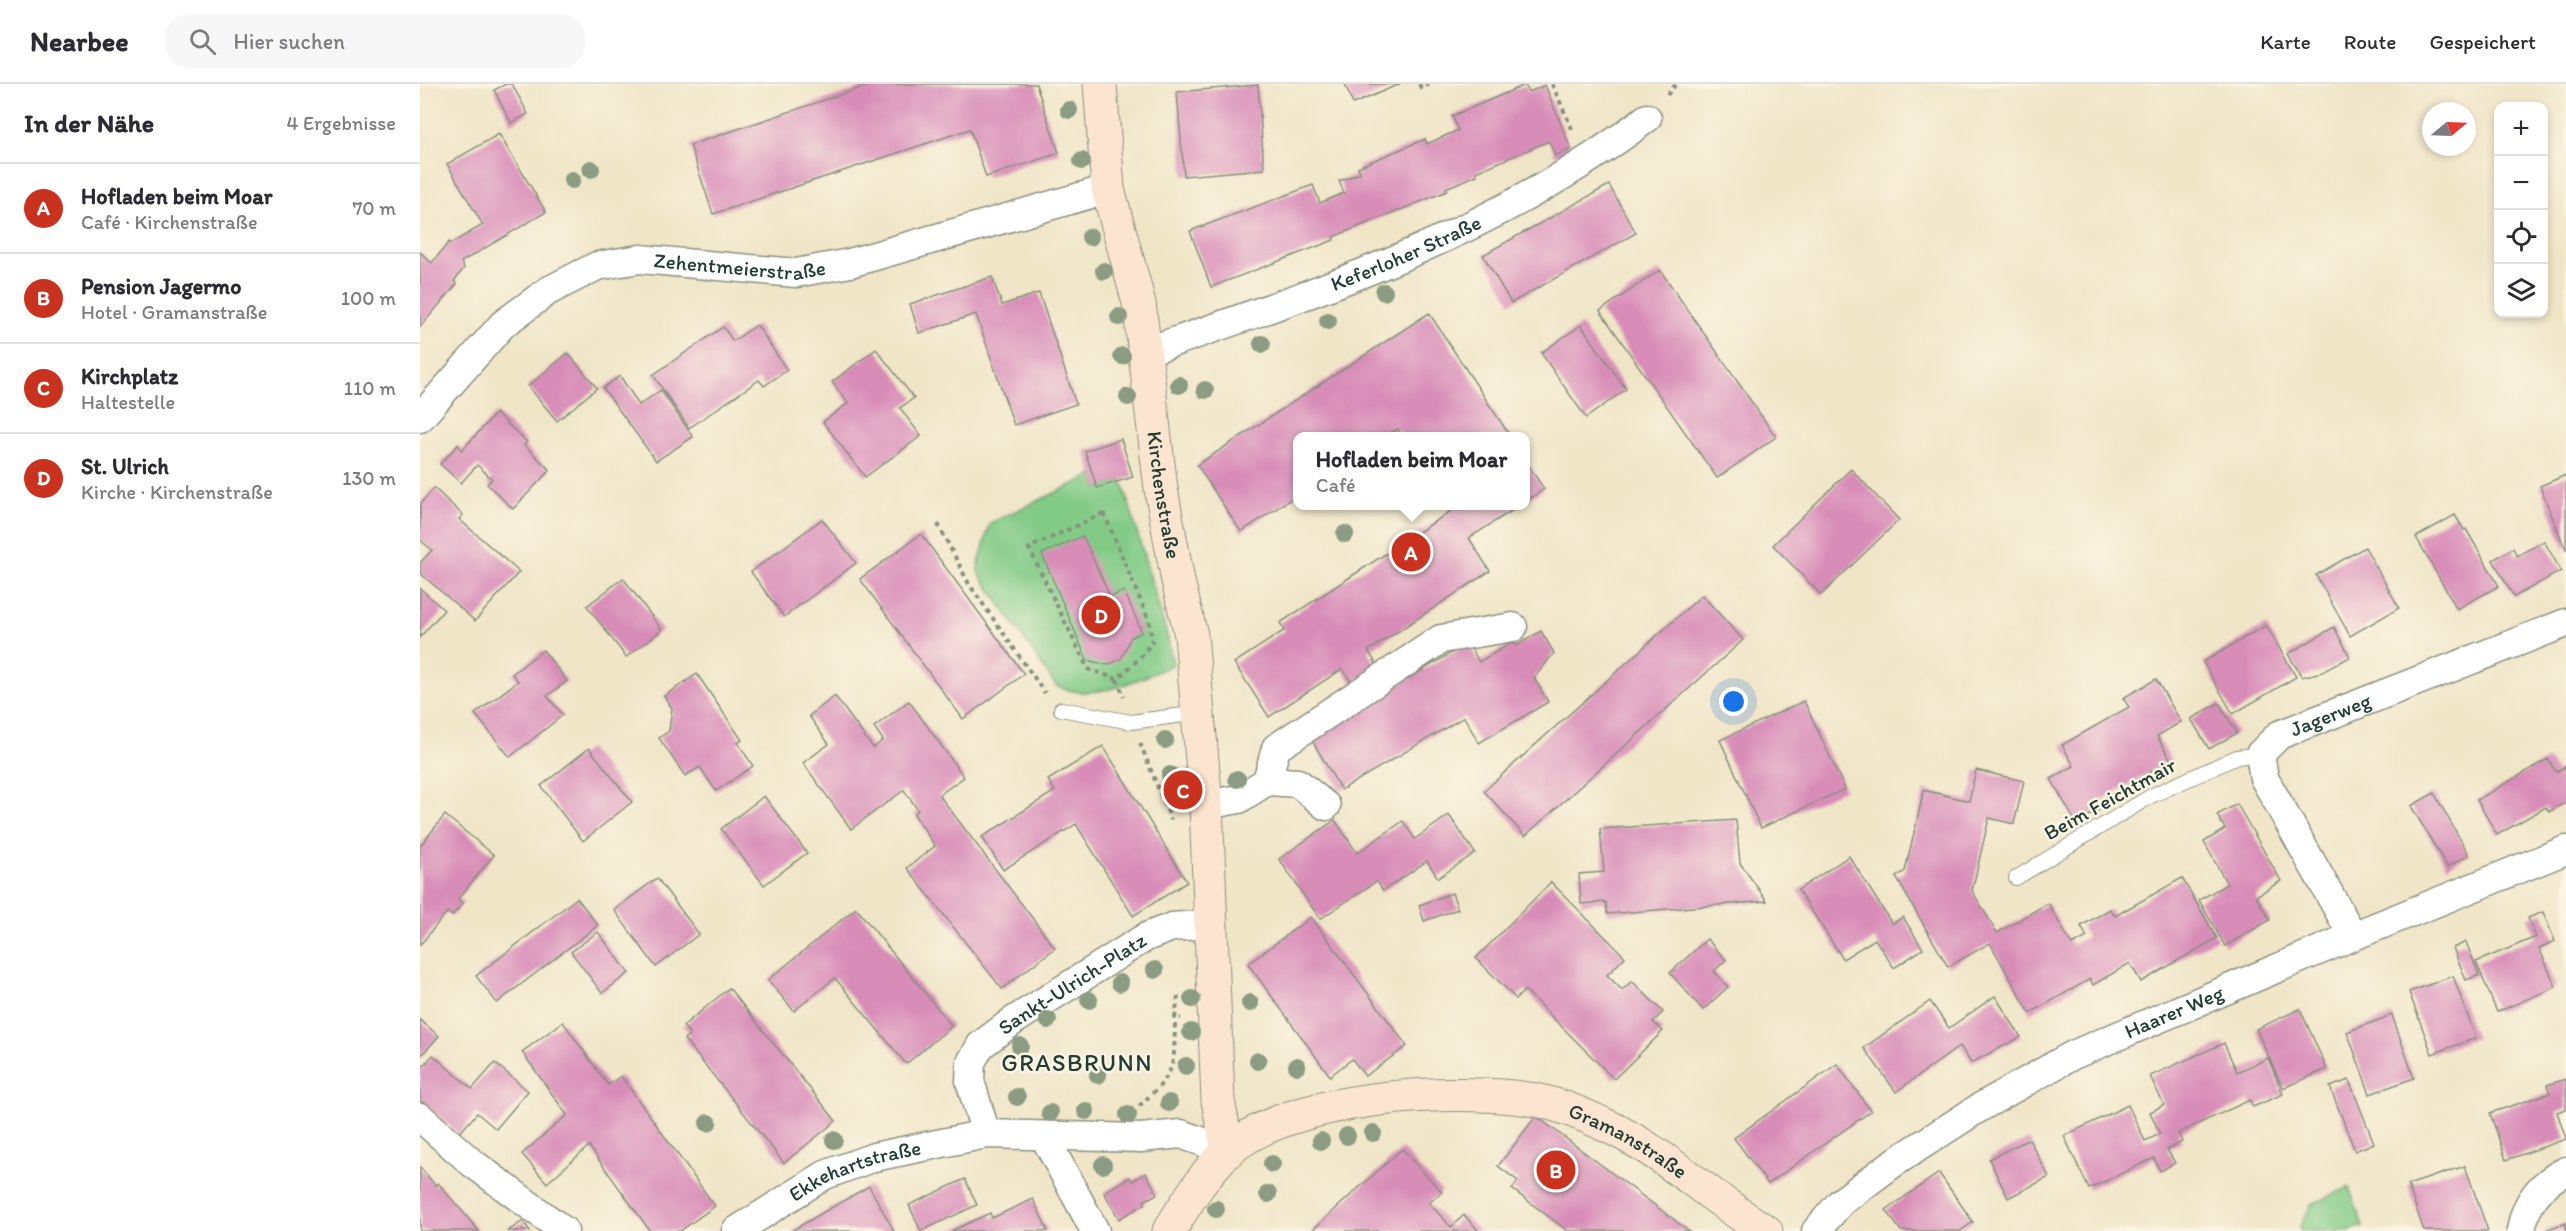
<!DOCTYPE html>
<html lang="de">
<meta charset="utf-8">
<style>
:root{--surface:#fff;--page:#f7f7f7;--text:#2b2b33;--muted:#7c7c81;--line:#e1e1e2;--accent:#c8321e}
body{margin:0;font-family:Itim,sans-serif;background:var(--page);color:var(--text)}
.controls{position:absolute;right:18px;top:18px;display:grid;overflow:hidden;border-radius:12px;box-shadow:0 3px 9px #0003}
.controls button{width:54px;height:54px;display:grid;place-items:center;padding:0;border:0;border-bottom:2px solid var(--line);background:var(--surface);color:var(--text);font:30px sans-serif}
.compass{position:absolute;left:2002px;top:18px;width:54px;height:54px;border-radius:50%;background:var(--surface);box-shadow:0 3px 9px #0003;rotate:71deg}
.you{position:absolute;left:1314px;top:618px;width:21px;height:21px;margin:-15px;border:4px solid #fff;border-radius:50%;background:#1a73e8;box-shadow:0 0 0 9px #1a73e833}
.badge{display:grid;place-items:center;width:39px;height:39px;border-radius:50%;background:var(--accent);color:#fff;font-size:20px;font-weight:700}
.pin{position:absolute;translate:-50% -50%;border:3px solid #fff;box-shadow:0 2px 6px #0006}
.popup{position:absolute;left:873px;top:348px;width:237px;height:78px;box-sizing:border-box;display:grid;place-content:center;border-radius:12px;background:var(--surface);filter:drop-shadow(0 2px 4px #0005);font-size:20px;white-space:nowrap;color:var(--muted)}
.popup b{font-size:22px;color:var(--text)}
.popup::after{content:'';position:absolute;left:50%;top:100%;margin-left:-12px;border:12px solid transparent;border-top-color:var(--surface)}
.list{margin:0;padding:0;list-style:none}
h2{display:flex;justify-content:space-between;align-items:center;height:78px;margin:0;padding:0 24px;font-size:26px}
h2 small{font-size:20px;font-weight:400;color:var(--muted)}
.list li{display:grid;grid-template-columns:39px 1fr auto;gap:18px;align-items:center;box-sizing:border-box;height:90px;padding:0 24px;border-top:2px solid var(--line)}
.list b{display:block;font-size:22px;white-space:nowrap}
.list p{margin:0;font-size:20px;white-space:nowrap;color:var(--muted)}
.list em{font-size:20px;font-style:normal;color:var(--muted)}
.icon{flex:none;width:33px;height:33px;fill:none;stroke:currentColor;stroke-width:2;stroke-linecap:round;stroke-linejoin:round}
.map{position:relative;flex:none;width:2146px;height:1147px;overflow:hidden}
header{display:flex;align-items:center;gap:36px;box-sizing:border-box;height:84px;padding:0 30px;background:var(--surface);border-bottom:2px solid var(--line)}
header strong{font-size:28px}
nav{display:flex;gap:33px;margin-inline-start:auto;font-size:21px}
.search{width:420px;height:54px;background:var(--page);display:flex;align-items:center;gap:15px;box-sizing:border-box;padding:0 21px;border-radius:24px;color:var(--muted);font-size:22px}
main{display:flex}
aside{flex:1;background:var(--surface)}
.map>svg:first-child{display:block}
</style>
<header>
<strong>Nearbee</strong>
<div class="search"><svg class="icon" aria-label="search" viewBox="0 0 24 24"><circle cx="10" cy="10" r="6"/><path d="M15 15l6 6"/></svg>Hier suchen</div>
<nav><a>Karte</a><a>Route</a><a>Gespeichert</a></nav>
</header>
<main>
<aside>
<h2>In der Nähe<small>4 Ergebnisse</small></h2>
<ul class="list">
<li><span class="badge">A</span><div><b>Hofladen beim Moar</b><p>Café · Kirchenstraße</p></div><em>70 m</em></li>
<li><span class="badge">B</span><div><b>Pension Jagermo</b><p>Hotel · Gramanstraße</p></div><em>100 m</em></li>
<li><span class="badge">C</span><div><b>Kirchplatz</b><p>Haltestelle</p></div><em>110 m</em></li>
<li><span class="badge">D</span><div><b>St. Ulrich</b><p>Kirche · Kirchenstraße</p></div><em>130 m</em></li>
</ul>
</aside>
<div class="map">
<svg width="2146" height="1147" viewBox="0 0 2146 1147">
<rect width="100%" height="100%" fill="#fcf5e5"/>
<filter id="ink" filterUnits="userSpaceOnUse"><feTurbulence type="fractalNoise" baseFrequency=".0167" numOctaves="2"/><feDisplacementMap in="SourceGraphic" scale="12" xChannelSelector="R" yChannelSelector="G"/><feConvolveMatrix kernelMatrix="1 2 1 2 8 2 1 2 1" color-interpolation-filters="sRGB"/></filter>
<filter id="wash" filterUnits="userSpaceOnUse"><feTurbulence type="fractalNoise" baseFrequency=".008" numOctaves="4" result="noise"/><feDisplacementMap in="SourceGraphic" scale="24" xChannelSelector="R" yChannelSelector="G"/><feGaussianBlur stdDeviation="1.35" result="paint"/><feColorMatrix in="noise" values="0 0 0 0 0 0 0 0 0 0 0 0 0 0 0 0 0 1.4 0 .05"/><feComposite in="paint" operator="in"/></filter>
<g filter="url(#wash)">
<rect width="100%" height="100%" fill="#f0e5c7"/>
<g fill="#82cb87" stroke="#50845e" stroke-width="1.5">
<path d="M673,391L677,404L702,396L747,551L753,581C716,596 675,619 636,602L557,486L570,439Z"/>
<path d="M1929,1103L1943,1142L1928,1147H1881L1879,1144L1891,1121Z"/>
</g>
<g id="blocks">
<g fill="#d88cb8">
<path d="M86,0H92L108,30L91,39L74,6Z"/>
<path d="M452,0H616L639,69L566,93L550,45L293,130L270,61Z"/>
<path d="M925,0H980L933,20Z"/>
<path d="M838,1L844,85L764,92L757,8Z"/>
<path d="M1105,1L1109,8L1125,1L1151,65L1135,72L1129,57L1056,88L1057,91L1026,104L1027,107L913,153L914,156L791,203L770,147L893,101L900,119L924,109L919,97L940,89L938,83L1005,55L1007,60L1038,46L1032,32Z"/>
<path d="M79,50L126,128L41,178L44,184L34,197L37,200L0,243V168L12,179L29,158L30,160L63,141L27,80Z"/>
<path d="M1189,101L1216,149L1091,219L1063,171Z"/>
<path d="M1240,186L1356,353L1297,394L1180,227Z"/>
<path d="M572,193L582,221L619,209L656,320L594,341L556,230L499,249L490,220Z"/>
<path d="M1009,229L1090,352H982L978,345L966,352H877V411L821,448L777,381Z"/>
<path d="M337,241L367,286L344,302L339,296L269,344L233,291L303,243L313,257Z"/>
<path d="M1161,241L1206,305L1166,334L1121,269Z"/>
<path d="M456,265L494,314L480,324L501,352L445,393L403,338L428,319L412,298Z"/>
<path d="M148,269L177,304L137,337L108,302Z"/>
<path d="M200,292L219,321L241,306L273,353L236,377L183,304Z"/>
<path d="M76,329L107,358L104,361L130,386L93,425L67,400L72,395L57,381L41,399L20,380L38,361L42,366Z"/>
<path d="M701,355L713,393L677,404L665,367Z"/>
<path d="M1105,376L1124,405L1105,418Z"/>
<path d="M1431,385L1479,436L1401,511L1353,461Z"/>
<path d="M2146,391V467L2120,402Z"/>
<path d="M14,404L43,431L39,435L99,488L55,537L0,489V479L12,466L0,456V420Z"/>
<path d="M1027,422H1099L1049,454L1070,487L948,567L958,582L932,599L922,585L849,633L814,579L865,546L860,539L1031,427Z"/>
<path d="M2035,431L2044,446L2046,445L2079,502L2037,525L1996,453Z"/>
<path d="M402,435L436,479L364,533L331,488Z"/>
<path d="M501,450L604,590L543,635L440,495Z"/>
<path d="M663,452L690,513L704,507L722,548L711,553L701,575L687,581L667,576L622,470Z"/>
<path d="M2124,457L2141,487L2094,513L2073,476L2093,464L2097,472Z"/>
<path d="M1945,463L1979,524L1930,552L1896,491Z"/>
<path d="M203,494L242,546L206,573L167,522Z"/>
<path d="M0,504L24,526L0,553Z"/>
<path d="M1282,511L1323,556L1105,752L1064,707Z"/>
<path d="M1846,541L1876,593L1813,630L1783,578Z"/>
<path d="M1914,543L1930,573L1902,588L1882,593L1868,570Z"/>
<path d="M1121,547L1134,569L1114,594L1128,618L1059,659L1044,633L921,706L890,653L1048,559L1059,578L1093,558L1096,562Z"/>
<path d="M123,566L147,597L127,612L143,631L90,673L55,630L98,597L92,590Z"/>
<path d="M277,590L322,656L318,659L333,682L296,707L280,683L265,692L239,654L249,647L252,624L244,612Z"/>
<path d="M1736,595L1761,638L1737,652L1751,676L1683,715L1687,722L1656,739L1631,695L1654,682L1642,661L1709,623L1703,614Z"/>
<path d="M415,612L453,664L463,656L454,643L489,617L544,693L519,711L635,864L582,905L487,784L515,762L494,730L498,726L484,706L431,745L383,679L409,660L389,632Z"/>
<path d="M1384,617L1425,705L1341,744L1300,656Z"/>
<path d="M1799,619L1817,649L1789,665L1771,635Z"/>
<path d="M683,662L767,798L713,832L656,740L583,786L562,753L635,707L628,696Z"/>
<path d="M169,664L212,718L163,757L121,702Z"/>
<path d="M2128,675L2136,688L2146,682V718L2129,728L2126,723L2077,751L2057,716Z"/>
<path d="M1556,686L1604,697L1594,740L1569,734L1552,807L1577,849L1628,819L1652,861L1667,853L1661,842L1690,825L1695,832L1762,794L1797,854L1721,898L1710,879L1673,901L1670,895L1610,929L1570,859L1528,883L1476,793L1485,787L1504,706L1549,717Z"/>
<path d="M2014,709L2049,771L2027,783L1991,722Z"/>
<path d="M344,712L387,769L344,801L301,745Z"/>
<path d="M1817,720L1861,797L1836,812L1850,836L1805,862L1779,816L1807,800L1784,758L1805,745L1797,731Z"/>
<path d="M25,731L74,771L38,815L43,819L32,832L27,828L0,861V762Z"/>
<path d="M1029,731L1055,769L1018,794L1007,777L963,807L957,797L900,835L859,775L915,736L937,769L983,737L995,755Z"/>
<path d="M1316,736L1320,779L1347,817L1187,830L1186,818L1161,820L1159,790L1184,788L1180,745Z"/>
<path d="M1429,772L1472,840L1483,833L1503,865L1474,884L1455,855L1423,875L1378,806Z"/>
<path d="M237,794L279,850L236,883L194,826Z"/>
<path d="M1131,798L1205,873L1187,891L1202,906L1212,897L1243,928L1233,938L1243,947L1194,995L1105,906L1096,915L1056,874Z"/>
<path d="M1032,809L1038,825L1004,837L999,821Z"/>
<path d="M157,814L178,841L77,919L56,892Z"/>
<path d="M436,824L532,942L486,980L415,894L374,927L348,896Z"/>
<path d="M2123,828L2135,857L2119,864L2136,903L2077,928L2056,878L2116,853L2108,834Z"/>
<path d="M891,833L987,962L945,992L932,975L910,992L828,880Z"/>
<path d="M178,848L209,889L182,909L151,868Z"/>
<path d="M1287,855L1306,876L1294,887L1308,903L1283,926L1250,889Z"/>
<path d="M2046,858L2059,891L2046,896L2033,864Z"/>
<path d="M2033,892L2056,954L2012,970L1989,908Z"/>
<path d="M309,904L416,1037L364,1079L264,955L270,950L263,942Z"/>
<path d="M1575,912L1601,953L1551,979L1540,962L1476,1008L1444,964L1510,917L1529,944Z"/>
<path d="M1880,925L1907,985L1863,1004L1836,945Z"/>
<path d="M1972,931L1994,994L1950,1010L1927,948Z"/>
<path d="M0,936L19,952L0,973Z"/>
<path d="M143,938L188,1001L201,992L295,1122L260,1147H230L169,1062L127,1099L102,1070L147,1031L102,968Z"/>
<path d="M1804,959L1817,988L1848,974L1863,1010L1833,1023L1830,1016L1758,1049L1762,1058L1747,1065L1755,1079L1740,1087L1734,1074L1669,1105L1644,1052L1708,1021L1725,1057L1740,1050L1730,1028L1744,1021L1730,992Z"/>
<path d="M13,971L52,1005L75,979L108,1007L76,1045L57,1029L39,1050L0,1017V986Z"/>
<path d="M1417,980L1451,1027L1348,1100L1314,1054Z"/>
<path d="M2146,995V1025L2137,1028L2146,1055L2086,1076L2070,1029L2130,1009L2127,1001Z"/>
<path d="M1929,996L1954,1059L1935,1067L1910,1003Z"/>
<path d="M1116,1032L1269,1147H1148L1092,1105L1098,1097L1078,1082Z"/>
<path d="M1609,1055L1629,1093L1588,1114L1569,1075Z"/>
<path d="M982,1065L1022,1108L1009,1119L1031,1143L1044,1131L1059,1147H891Z"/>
<path d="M2045,1082L2068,1147H2004L1988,1101Z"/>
<path d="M0,1083L16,1102L18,1099L59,1147H0Z"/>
<path d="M726,1089L737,1110L724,1117L725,1120L699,1135L684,1108L710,1093L712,1097Z"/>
<path d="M1519,1089L1553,1138L1540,1147H1481L1466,1126Z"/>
<path d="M545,1095L557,1121L501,1147L489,1121Z"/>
<path d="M449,1102L474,1147H371Z"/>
<path d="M613,1115L628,1147H531L570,1129L572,1134Z"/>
<path d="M103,1137L110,1147H88Z"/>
<path d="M2146,1139V1147H2122Z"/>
</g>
</g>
</g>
<g filter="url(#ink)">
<use href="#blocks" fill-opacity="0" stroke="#88917e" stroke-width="1.5"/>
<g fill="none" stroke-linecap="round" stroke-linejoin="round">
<g stroke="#88917e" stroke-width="16">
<g id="lane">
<path d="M641,625L711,638L778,629"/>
<path d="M1596,794L1731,712L1817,673L1840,670"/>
</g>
</g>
<g stroke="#88917e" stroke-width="31">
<g id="street">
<path id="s1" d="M725,268C900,207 1079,148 1227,34"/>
<path id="s2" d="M0,334L83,240L128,207L177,182L220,175L376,189L430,179L688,105"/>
<path d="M847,697L878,699L906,722"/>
<path d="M786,721L819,715L847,697L856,664L1021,555L1093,543"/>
<path id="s3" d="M1933,852L1844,694L1840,670L1859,651L2146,539"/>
<path d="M0,1033L51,1078L144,1147"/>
<path id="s4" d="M566,1050L550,997L551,978L561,961L593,937L726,853L752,843L791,840"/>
<path d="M624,1052L675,1147"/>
<path id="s5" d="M316,1147L405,1091L454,1073L566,1050L721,1054L761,1050L808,1067"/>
<path id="s6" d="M1396,1147L1421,1118L1472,1080L1559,1024L1653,971L1933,852L2146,766"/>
<path d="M2101,1147C2105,1119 2121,1099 2146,1087"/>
</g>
</g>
<g stroke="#88917e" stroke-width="35">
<g id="secondary">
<path id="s7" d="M680,0L688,105L719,219L741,405L758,497L771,551L786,721L798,1017L808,1067"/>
<path id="s8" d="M749,1147C766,1120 784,1089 808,1067C871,1011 1035,1003 1115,1016C1138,1020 1162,1030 1183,1040C1242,1066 1290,1114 1346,1147"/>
</g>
</g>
<g stroke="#88917e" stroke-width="4" stroke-dasharray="4.5 4.5" stroke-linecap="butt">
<path d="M999,0L1001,4L1010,0"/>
<path d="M1132,0L1153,47"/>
<path d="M1247,11L1256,0"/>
<path d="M684,429L729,537L732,558L721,573L697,595L668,585L609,464Z"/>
<path d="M518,440L549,500L625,609"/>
<path d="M697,595L704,613"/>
<path d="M720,659L751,736"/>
<path d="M758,912L755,934H761"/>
<path d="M719,1022C757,988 754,983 755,934"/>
</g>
<use href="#lane" stroke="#fff" stroke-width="14"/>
<use href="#street" stroke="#fff" stroke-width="28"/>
<use href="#secondary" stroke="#fce5d0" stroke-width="33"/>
</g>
<g fill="#8b9c82">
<circle cx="649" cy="26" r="9"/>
<circle cx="662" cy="77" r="9"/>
<circle cx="171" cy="85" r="9"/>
<circle cx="152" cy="96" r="9"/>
<circle cx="670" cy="153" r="9"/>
<circle cx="684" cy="187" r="9"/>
<circle cx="964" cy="208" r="9"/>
<circle cx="699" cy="233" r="9"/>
<circle cx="908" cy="237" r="9"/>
<circle cx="842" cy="260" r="9"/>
<circle cx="702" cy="272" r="9"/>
<circle cx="759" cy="301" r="9"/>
<circle cx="785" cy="306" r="9"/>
<circle cx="708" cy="313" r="9"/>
<circle cx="925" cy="450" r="9"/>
<circle cx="745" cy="656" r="9"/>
<circle cx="750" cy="691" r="9"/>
<circle cx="817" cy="695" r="9"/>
<circle cx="756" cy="717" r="9"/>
<circle cx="735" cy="886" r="9"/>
<circle cx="700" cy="899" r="9"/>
<circle cx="772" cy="915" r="9"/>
<circle cx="669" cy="916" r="9"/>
<circle cx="830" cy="919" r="9"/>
<circle cx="628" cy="936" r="9"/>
<circle cx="771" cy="948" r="9"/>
<circle cx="600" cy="962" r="9"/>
<circle cx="838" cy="977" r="9"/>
<circle cx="766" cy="982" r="9"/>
<circle cx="877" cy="982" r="9"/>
<circle cx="678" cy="991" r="9"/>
<circle cx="597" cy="1013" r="9"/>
<circle cx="749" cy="1019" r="9"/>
<circle cx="666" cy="1027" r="9"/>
<circle cx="630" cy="1029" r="9"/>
<circle cx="708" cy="1031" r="9"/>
<circle cx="288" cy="1039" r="9"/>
<circle cx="953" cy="1049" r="9"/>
<circle cx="927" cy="1052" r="9"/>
<circle cx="414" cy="1056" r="9"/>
<circle cx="901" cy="1057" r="9"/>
<circle cx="852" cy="1080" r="9"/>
<circle cx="683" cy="1081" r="9"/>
<circle cx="848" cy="1110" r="9"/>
<circle cx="796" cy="1125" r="9"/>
</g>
</g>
<g text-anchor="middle" stroke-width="5" stroke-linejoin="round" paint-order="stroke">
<g font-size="21" fill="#1f3d34" stroke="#fcf5e5">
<text dy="7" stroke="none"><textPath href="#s1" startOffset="279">Keferloher Straße</textPath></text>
<text dy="7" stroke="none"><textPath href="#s2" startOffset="380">Zehentmeierstraße</textPath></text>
<text dy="7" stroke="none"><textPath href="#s7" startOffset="417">Kirchenstraße</textPath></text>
<text dy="7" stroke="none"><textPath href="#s3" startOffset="288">Jagerweg</textPath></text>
<text transform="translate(1690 715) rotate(-29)" y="7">Beim Feichtmair</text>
<text dy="7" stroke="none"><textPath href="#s4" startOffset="204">Sankt-Ulrich-Platz</textPath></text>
<text dy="7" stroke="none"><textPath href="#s6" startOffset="423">Haarer Weg</textPath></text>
<text dy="7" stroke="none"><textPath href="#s8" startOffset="520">Gramanstraße</textPath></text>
<text dy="7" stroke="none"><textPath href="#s5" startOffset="135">Ekkehartstraße</textPath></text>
</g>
<g font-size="24" letter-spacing="1.5" fill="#1f3d34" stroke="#fcf5e5">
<text x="657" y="987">GRASBRUNN</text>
</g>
</g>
</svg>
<div class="controls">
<button>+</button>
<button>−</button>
<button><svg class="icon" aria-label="locate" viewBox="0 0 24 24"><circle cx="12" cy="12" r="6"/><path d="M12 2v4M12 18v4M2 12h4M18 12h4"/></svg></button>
<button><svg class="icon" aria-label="layers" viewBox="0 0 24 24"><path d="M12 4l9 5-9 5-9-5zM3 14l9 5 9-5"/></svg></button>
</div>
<svg class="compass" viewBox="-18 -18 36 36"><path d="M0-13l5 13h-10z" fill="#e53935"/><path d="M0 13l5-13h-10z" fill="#7c7c81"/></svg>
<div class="you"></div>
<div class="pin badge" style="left:991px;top:468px">A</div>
<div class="popup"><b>Hofladen beim Moar</b>Café</div>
<div class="pin badge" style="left:1136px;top:1086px">B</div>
<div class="pin badge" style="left:763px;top:706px">C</div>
<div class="pin badge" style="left:681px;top:531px">D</div>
</div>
</main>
